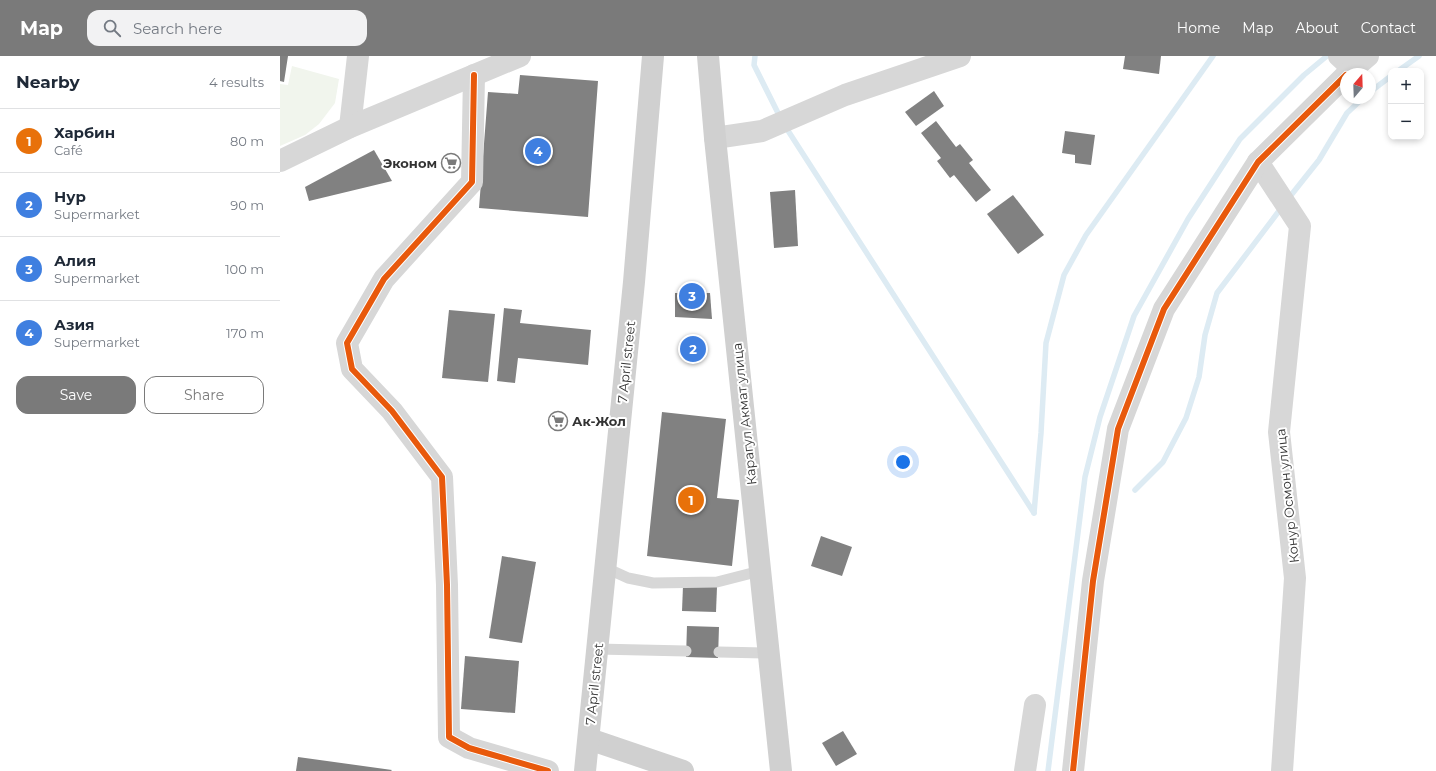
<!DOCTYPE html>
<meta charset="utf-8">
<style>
:root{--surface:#fff;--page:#f2f2f3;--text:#1f2937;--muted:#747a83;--line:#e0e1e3;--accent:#7a7a7a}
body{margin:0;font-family:Montserrat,sans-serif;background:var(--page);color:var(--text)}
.controls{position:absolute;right:12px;top:12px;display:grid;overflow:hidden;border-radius:8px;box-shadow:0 2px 6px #0003}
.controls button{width:36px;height:36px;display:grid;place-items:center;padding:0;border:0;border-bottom:1px solid var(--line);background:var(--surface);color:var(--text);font:20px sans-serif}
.compass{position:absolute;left:1060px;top:12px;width:36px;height:36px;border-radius:50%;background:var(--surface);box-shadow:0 2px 6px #0003;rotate:19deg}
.you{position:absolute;left:623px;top:406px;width:14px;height:14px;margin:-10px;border:3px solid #fff;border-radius:50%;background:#1a73e8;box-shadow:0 0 0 6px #1a73e833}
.badge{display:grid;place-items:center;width:26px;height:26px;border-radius:50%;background:var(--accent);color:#fff;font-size:13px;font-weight:700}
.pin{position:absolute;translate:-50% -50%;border:2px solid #fff;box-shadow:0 1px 4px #0006}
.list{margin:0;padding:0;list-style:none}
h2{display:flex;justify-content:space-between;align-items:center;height:52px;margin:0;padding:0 16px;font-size:17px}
h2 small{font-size:13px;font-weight:400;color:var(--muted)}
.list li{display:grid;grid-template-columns:26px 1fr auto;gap:12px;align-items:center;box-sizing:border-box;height:64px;padding:0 16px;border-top:1px solid var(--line)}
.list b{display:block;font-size:15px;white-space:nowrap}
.list p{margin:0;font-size:13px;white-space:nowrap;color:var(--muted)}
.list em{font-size:13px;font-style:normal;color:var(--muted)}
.actions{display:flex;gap:8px;padding:12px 16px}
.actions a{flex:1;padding:9px 0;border:1px solid var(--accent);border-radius:12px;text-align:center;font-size:14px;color:var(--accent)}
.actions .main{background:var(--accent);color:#fff}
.icon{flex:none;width:22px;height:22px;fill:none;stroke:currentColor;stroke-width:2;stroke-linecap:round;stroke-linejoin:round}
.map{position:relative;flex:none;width:1156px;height:715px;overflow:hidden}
header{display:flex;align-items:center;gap:24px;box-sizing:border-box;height:56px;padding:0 20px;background:var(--accent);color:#fff}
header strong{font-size:19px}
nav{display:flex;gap:22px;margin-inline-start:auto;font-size:14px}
.search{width:280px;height:36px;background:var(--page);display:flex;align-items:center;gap:10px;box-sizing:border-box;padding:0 14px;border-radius:12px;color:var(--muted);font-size:15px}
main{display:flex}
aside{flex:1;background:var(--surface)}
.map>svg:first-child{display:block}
</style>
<header>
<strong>Map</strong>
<div class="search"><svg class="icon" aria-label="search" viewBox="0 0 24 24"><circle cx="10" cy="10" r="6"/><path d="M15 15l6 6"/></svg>Search here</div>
<nav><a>Home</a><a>Map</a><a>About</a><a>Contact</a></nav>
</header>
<main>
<aside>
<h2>Nearby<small>4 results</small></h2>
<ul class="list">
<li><span class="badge" style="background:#e8710a">1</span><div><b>Харбин</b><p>Café</p></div><em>80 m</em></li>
<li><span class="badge" style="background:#3f7fe0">2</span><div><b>Нур</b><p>Supermarket</p></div><em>90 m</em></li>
<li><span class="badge" style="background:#3f7fe0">3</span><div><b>Алия</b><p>Supermarket</p></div><em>100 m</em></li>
<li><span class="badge" style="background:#3f7fe0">4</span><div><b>Азия</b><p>Supermarket</p></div><em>170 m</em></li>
</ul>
<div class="actions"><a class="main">Save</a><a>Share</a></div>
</aside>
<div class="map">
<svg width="1156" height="715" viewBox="0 0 1156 715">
<rect width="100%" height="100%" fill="#fff"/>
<path fill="#f1f5ed" d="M12,10L59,23L55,47L39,68L25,79L0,90V28L8,29Z"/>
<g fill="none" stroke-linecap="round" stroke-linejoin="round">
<g stroke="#ddebf3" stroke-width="5.5">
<path d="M475,0L474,9L501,63"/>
<path d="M1118,15L1139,0"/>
<path d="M1090,36L1111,20"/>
<path d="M505,70L754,457"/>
<path d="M1008,143L1039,104L1067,57L1083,42"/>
<path d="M855,434L883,406L906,362L919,321L925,279L937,237L1002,151"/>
<path d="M754,457L761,377L766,287L784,219L806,179L933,0"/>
<path d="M768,715L805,421L820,361L854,260L908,163L960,83L1024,19L1047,0"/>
</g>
</g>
<g fill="#818181">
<path d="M0,0H8L4,26L0,25Z"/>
<path d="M845,0H881L879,18L843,13Z"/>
<path d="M240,19L318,25L308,161L199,152L208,36L238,38Z"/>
<path d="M654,35L664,50L636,70L625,56Z"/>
<path d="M656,65L676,91L680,88L693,104L689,107L711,134L696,146L674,119L670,122L657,105L661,102L641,77Z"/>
<path d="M785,75L815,79L811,109L795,107V99L782,97Z"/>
<path d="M94,94L112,125L29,145L25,131Z"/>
<path d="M515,134L518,190L494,192L490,136Z"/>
<path d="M733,139L764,179L738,198L707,158Z"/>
<path d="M395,237H430L432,263L395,261Z"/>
<path d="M224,252L242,254L240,267L311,274L308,309L238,302L235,327L217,325Z"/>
<path d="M169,254L215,258L208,326L162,322Z"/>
<path d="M382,356L446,363L437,442L459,444L452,510L367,500Z"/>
<path d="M541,480L572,491L562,520L531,510Z"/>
<path d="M222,500L256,506L242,587L209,582Z"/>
<path d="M403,530L437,531L436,556L402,555Z"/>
<path d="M407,570L439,571L438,602L406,601Z"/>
<path d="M185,600L239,605L235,657L181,653Z"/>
<path d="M563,675L577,698L556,710L542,687Z"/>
<path d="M18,701L112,714L111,715H16Z"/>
</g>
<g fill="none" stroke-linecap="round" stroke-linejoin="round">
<g stroke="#d7d7d7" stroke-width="11">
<path d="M326,512L348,522L373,527L437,526L480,515"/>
<path d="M317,593L406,595"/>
<path d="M439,596L489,597"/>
</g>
<g stroke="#d7d7d7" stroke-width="22">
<path d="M1059,0L1072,12"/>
<path d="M1067,18L1088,0"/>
<path d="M194,19L192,126L104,223L67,287L72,313L112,355L162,421L167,529L169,681L189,692L268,715"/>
<path d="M70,71L78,0"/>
<path d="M435,82L482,75L565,39L680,0"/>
<path d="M0,105L70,71L240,0"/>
<path d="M978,106L1020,170L999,376L1015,522L1002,715"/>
<path d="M745,715L755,649"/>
<path d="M793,715L813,525L838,373L884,253L978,106L1066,19"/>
</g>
<g stroke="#d0d0d0" stroke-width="22">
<path d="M428,0L435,82L501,715"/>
<path d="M309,683L403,715"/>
<path d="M305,715L354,226L373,0"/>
</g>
<g stroke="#fff" stroke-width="8">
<g id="cycleway">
<path d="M194,19L192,126L104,223L67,287L72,313L112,355L162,421L167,529L169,681L189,692L268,715"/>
<path d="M793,715L813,525L838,373L884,253L978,106L1066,19"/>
</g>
</g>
<use href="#cycleway" stroke="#e8590c" stroke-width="6"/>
</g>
<defs>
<g id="supermarket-ring" transform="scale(1)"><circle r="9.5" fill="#fff" stroke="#7a7a7a" stroke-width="1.5"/><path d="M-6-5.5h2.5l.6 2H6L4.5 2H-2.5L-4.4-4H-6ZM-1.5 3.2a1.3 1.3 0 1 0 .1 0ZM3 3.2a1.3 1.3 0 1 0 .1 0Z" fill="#7a7a7a"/></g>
</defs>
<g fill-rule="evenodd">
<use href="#supermarket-ring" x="171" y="107"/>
<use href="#supermarket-ring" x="278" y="365"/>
</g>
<g text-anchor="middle" stroke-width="4" stroke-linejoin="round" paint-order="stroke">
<g font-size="13" font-weight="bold" fill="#333" stroke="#fff" text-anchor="end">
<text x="157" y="112">Эконом</text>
<text x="292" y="370" text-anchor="start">Ак-Жол</text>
</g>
<g font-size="13" fill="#333" stroke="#fff">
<text transform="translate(346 306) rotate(-84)" y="5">7 April street</text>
<text transform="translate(464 358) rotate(-96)" y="5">Карагул Акмат улица</text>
<text transform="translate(1007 440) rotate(-96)" y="5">Конур Осмон улица</text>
<text transform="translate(314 628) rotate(-84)" y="5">7 April street</text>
</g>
</g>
</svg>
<div class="controls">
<button>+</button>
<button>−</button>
</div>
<svg class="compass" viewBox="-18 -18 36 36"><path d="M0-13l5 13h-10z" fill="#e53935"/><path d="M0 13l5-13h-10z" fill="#747a83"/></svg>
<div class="you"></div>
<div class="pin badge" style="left:411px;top:444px;background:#e8710a">1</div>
<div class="pin badge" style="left:413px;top:293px;background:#3f7fe0">2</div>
<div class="pin badge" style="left:412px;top:240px;background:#3f7fe0">3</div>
<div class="pin badge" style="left:258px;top:95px;background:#3f7fe0">4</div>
</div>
</main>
